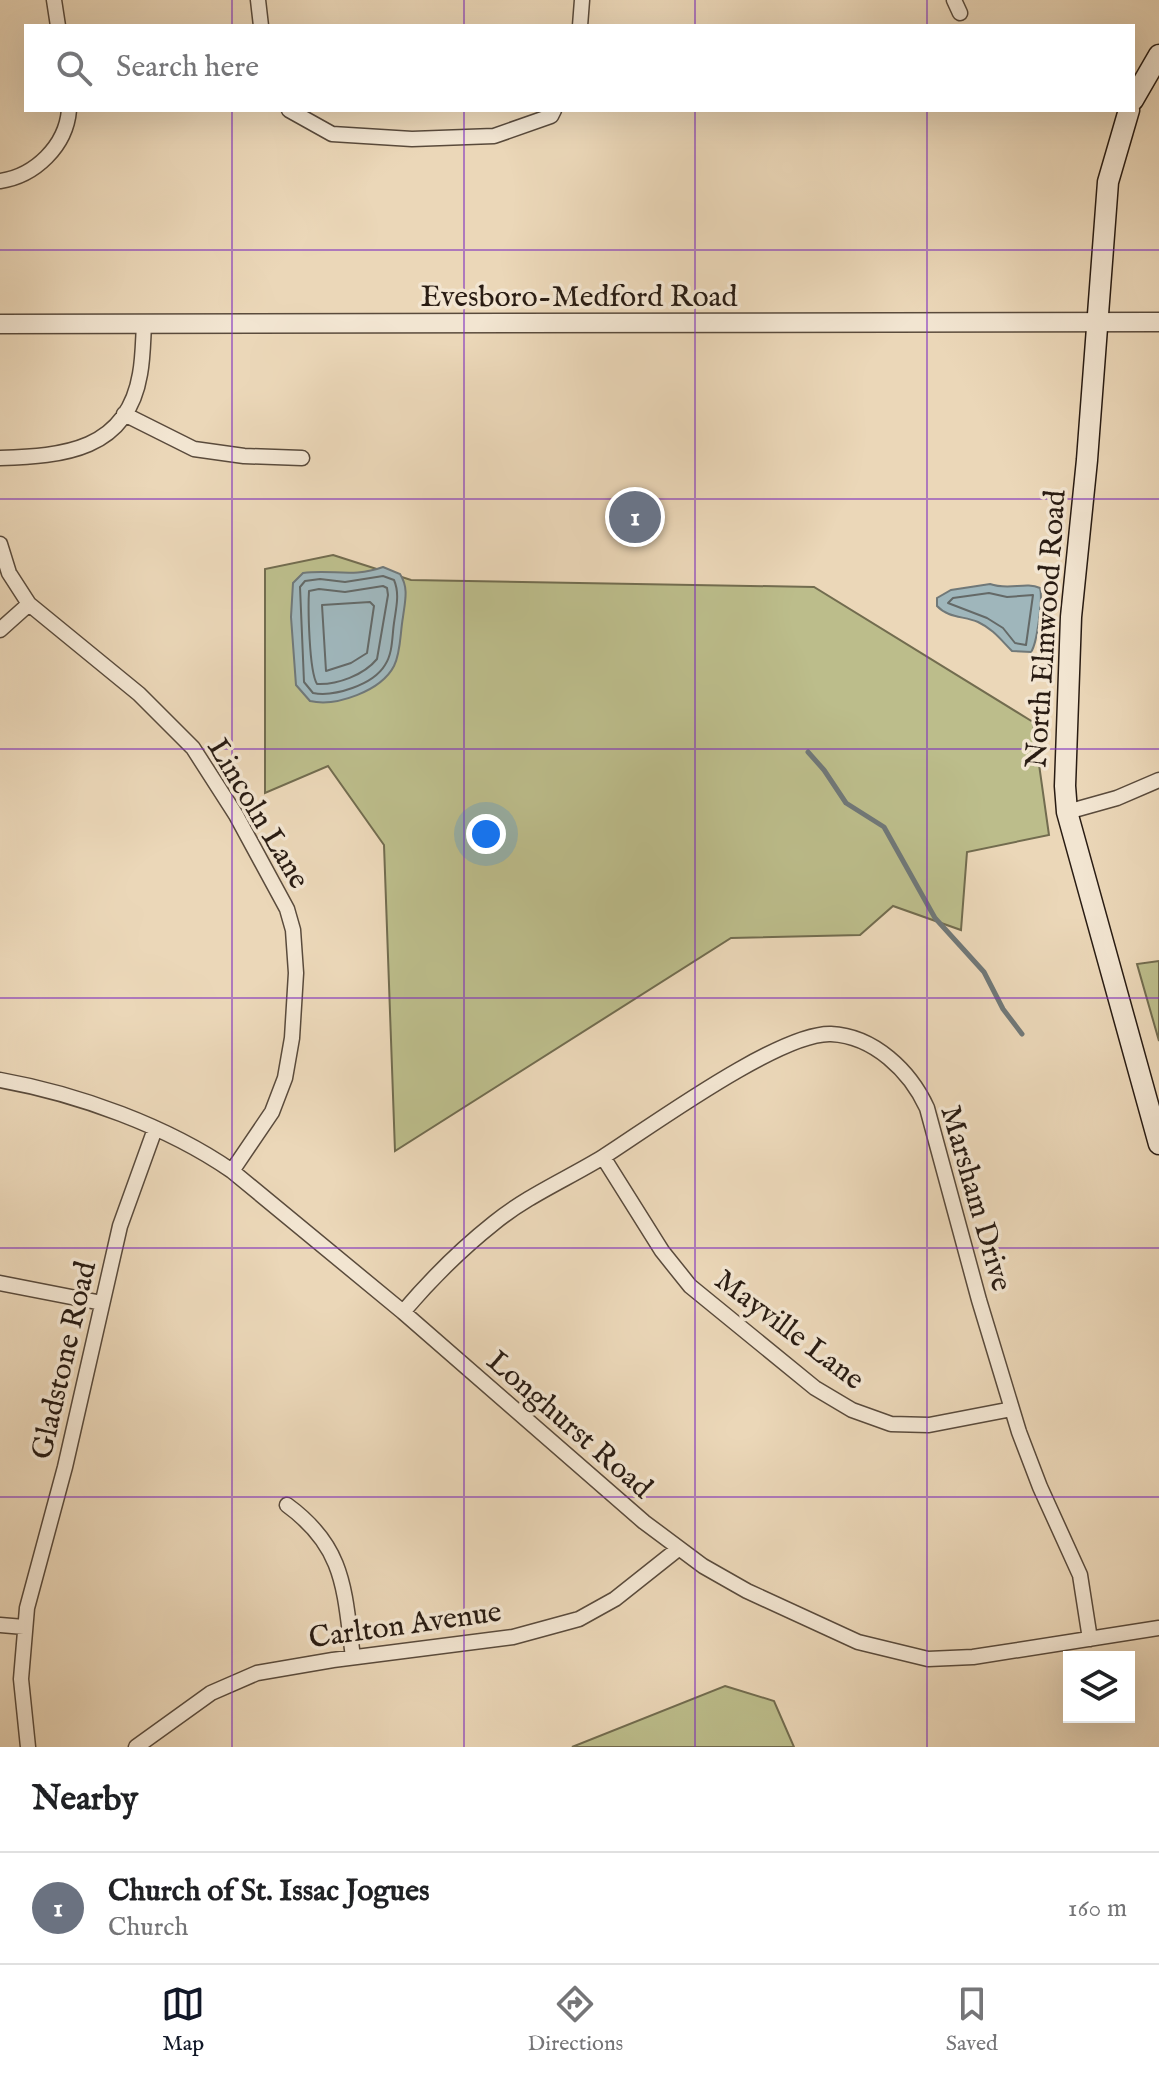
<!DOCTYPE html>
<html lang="en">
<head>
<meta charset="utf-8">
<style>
  :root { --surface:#fff; --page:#f6f6f6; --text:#202124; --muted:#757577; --line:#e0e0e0; --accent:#111827 }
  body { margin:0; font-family:"IM FELL English",serif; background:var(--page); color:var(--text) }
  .controls { position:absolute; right:24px; bottom:24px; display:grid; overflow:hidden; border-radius:0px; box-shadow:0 8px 32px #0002 }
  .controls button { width:72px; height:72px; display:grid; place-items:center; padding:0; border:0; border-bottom:2px solid var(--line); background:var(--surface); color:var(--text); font:40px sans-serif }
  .you { position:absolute; left:486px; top:834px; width:28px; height:28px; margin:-20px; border:6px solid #fff; border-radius:50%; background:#1a73e8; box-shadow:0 0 0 12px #1a73e833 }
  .badge { display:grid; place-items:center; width:52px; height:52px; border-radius:50%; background:var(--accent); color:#fff; font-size:26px; font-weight:700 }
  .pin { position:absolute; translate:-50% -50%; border:4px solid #fff; box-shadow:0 2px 8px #0006 }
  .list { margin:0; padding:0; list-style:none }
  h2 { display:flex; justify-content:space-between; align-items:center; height:104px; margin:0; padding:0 32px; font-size:34px }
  h2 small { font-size:26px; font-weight:400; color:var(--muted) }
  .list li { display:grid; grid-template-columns:52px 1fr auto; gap:24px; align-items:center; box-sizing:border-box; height:112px; padding:0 32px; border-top:2px solid var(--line) }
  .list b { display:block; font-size:30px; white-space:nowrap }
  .list p { margin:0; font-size:26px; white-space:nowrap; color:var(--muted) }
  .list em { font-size:26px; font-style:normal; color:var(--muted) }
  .icon { flex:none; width:44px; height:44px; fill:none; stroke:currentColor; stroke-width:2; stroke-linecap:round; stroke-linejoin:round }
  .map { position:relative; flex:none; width:1159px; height:1747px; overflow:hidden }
  .search { position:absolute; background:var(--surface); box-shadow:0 8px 32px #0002; left:24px; right:24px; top:24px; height:88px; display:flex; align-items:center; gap:20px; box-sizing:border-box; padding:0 28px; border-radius:0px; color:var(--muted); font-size:30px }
  .sheet { height:216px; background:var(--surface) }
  nav { display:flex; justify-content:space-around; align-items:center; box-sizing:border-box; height:112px; border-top:2px solid var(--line); background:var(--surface); font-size:22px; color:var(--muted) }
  nav a { display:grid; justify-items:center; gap:4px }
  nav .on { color:var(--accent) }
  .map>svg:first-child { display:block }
  .green { fill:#bcbd8b; stroke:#726c4f; stroke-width:2 }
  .water { fill:#9fb6bb; stroke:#707878; stroke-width:2 }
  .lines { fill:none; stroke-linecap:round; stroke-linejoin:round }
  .shore { stroke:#646967; stroke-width:2 }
  .stream { stroke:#707878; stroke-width:5 }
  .minor-casing { stroke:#5a4b3c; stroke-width:17 }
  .tertiary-casing { stroke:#5a4b3c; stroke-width:21 }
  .secondary-casing { stroke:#291c13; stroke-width:23 }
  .minor { stroke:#f2e5d1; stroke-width:14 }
  .tertiary { stroke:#f2e5d1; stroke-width:18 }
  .secondary { stroke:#f2e5d1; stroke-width:20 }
  .grid { fill:none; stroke:#7b2cbf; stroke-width:2; stroke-opacity:0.55 }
  .labels { text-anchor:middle; stroke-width:7; stroke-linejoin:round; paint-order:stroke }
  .street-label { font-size:30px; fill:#291c13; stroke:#f2e5d1 }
</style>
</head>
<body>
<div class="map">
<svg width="1159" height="1747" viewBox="0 0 1159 1747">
  <rect width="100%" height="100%" fill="#ebd7b8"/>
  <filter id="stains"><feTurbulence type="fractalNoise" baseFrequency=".0025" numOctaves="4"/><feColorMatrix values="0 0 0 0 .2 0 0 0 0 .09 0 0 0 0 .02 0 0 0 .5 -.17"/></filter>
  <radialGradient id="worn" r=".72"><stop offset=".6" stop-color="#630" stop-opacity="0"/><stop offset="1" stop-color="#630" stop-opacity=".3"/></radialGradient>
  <path class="green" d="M333 555 411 580 814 587 1033 722 1049 835 967 852 961 930 893 906 860 935 731 938 395 1151 384 845 328 766 265 793V569Z
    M1159 961V1041L1137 964Z
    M725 1686 774 1701 794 1747H572Z"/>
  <path class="water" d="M383 567 400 574C409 588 405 601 403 617 400 633 401 652 394 666 381 691 336 707 310 701L296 685 291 617 293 583 303 573C332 569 353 578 383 567Z
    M990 584C1010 591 1025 581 1040 588 1043 598 1037 644 1031 652L1012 651C1001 640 993 629 978 622 964 616 948 618 937 606V598L951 590Z"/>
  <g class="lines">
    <path class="shore" d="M383 576 394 580C400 594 396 608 394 623 392 636 393 653 385 665 373 685 334 697 313 693L304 682 300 587 305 581 320 579 345 582Z
      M383 586 387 588 388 595 377 659C364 675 337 685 317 684 309 671 308 608 309 591L319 589 345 592Z
      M989 593 1007 597 1033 595 1026 645 1015 643 1003 628 987 618 948 603 953 598Z
      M370 602 374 606 367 653 351 663 326 671 322 605Z"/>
    <path class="stream" d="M808 752 824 770 846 803 884 827 935 918 984 972 1003 1009 1022 1034"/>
    <defs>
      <path id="minor" d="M54 0 58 26
        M258 0 261 26
        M954 0 960 13
        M580 26 582 0
        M289 110 332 134 412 139 494 136 551 116 554 110
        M0 181C35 176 66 146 69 110
        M124 414 194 449 244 456 302 458
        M0 458C63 456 127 451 140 374 143 358 143 341 144 324
        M0 544 9 573 29 604 139 694 193 748 236 815 287 909 293 930 296 973 292 1038 285 1078 272 1112 232 1171
        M0 630 29 604
        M1067 812 1117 798 1159 780
        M0 1080C78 1094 167 1126 232 1171L403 1312 644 1522 703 1566 747 1591 858 1642 928 1659 973 1657 1159 1628
        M603 1157 662 1251 690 1286 815 1388 852 1410 891 1424 929 1425 1012 1409
        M0 1283 102 1303
        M403 1312C431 1279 460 1250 494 1223 527 1196 567 1179 603 1157 650 1127 780 1032 831 1034 874 1036 910 1071 927 1108L979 1300 1019 1432 1040 1487 1080 1575 1090 1639
        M287 1505C346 1548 344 1591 353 1657
        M0 1625 24 1627
        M28 1747 21 1679 27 1608 65 1467 120 1226 155 1129
        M136 1747 211 1693 257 1673 333 1660 513 1637 579 1619 615 1599 678 1549"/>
      <path id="tertiary" d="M0 324 1159 322"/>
      <path id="secondary" d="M1133 100 1159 55
        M1129 110 1108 182 1087 460 1071 617 1065 786 1067 812 1159 1144"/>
    </defs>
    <use href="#minor" class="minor-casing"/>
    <use href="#tertiary" class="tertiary-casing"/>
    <use href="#secondary" class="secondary-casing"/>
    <use href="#minor" class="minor"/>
    <use href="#tertiary" class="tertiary"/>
    <use href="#secondary" class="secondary"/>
  </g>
  <path class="grid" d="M232 0V26M464 0V26M695 0V26M927 0V26M232 110V1747M464 110V1747M695 110V1747M927 110V1747M0 250H1159M0 499H1159M0 749H1159M0 998H1159M0 1248H1159M0 1497H1159"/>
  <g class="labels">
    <g class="street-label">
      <text x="579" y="306">Evesboro-Medford Road</text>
      <text transform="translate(1045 629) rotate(-86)" y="10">North Elmwood Road</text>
      <text transform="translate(259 813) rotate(59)" y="10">Lincoln Lane</text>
      <text transform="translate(977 1198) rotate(74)" y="10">Marsham Drive</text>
      <text transform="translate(790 1329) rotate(37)" y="10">Mayville Lane</text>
      <text transform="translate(63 1360) rotate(-77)" y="10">Gladstone Road</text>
      <text transform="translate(570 1424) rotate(41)" y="10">Longhurst Road</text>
      <text transform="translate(405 1624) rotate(-8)" y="10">Carlton Avenue</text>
    </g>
  </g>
  <rect width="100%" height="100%" filter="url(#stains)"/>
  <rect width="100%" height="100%" fill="url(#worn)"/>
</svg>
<div class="controls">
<button><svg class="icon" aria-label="layers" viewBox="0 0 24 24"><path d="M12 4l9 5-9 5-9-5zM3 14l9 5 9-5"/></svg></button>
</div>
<div class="you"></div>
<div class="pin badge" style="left:635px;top:517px;background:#6b7280">1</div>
<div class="search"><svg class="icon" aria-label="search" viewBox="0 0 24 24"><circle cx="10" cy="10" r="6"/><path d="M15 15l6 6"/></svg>Search here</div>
</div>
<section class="sheet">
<h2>Nearby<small></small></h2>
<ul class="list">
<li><span class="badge" style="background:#6b7280">1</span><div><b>Church of St. Issac Jogues</b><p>Church</p></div><em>160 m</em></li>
</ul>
</section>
<nav>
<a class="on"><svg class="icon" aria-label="map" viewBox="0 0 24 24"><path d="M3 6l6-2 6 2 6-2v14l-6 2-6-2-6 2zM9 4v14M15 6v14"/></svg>Map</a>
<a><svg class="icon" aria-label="directions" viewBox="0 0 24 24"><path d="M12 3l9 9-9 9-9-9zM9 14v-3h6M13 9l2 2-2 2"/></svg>Directions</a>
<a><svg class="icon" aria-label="saved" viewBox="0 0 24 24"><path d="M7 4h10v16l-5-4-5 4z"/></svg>Saved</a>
</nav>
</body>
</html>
